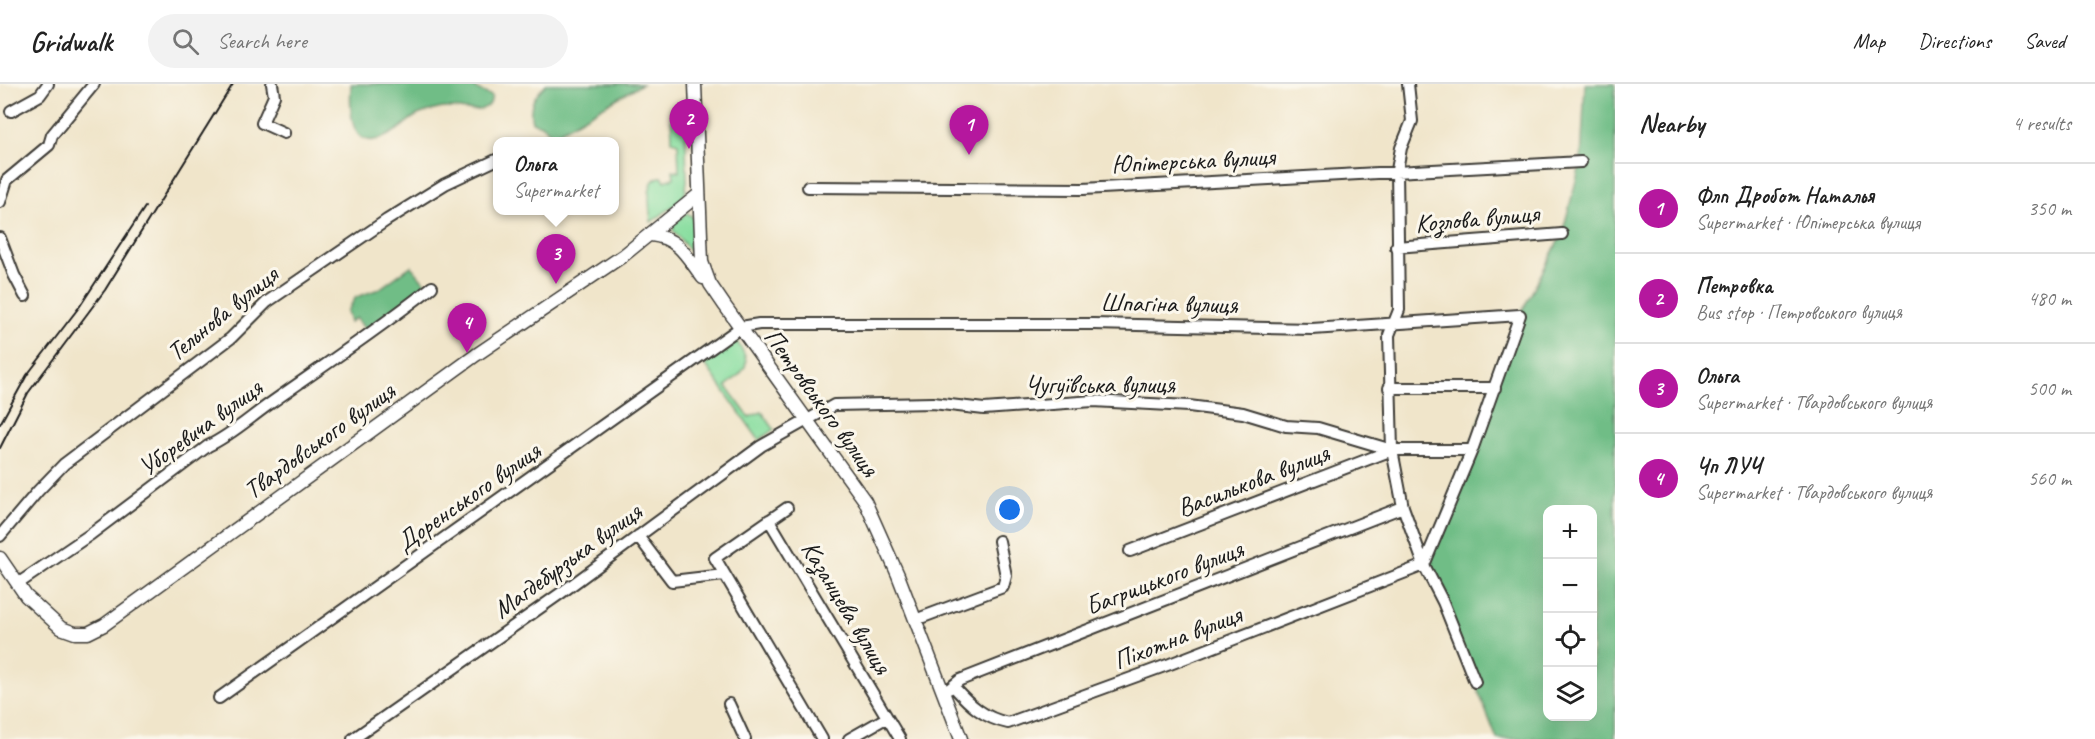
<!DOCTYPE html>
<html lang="en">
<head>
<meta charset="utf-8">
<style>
  :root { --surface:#fff; --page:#f2f2f2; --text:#222; --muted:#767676; --line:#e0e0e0; --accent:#b5179e }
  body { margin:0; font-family:Caveat,sans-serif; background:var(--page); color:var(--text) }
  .controls { position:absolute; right:18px; bottom:18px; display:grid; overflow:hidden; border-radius:12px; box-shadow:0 6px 24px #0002 }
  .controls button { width:54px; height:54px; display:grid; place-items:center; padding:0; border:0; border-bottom:2px solid var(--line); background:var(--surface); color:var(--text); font:30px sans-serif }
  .you { position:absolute; left:1010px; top:426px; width:21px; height:21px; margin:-15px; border:4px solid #fff; border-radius:50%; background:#1a73e8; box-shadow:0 0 0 9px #1a73e833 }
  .badge { display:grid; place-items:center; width:39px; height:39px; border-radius:50%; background:var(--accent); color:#fff; font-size:20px; font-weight:700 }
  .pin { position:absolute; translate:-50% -50px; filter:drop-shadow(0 2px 3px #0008) }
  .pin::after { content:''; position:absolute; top:32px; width:21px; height:18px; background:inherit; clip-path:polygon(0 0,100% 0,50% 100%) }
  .popup { position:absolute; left:493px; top:53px; width:126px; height:78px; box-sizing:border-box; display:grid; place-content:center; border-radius:12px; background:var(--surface); filter:drop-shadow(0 2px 4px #0005); font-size:20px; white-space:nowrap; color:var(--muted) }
  .popup b { font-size:22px; color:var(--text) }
  .popup::after { content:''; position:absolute; left:50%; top:100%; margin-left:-12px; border:12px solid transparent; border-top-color:var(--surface) }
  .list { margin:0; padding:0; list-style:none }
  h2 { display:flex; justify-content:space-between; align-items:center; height:78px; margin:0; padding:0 24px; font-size:26px }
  h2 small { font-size:20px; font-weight:400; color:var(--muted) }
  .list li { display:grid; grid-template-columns:39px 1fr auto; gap:18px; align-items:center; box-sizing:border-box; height:90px; padding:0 24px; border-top:2px solid var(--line) }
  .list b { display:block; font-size:22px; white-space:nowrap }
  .list p { margin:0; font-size:20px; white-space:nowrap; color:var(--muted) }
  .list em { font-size:20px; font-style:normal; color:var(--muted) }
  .icon { flex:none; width:33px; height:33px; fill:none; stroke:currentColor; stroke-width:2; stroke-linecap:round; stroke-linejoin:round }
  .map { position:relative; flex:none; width:1615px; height:655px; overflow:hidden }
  header { display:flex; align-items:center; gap:36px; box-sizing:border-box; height:84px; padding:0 30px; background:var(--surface); border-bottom:2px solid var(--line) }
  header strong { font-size:28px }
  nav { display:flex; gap:33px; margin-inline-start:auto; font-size:21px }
  .search { width:420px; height:54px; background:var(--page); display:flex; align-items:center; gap:15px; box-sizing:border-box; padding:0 21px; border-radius:33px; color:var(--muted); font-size:22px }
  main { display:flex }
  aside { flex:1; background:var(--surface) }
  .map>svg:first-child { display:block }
  .green { fill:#8adea0; stroke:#537d5e; stroke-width:1.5 }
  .forest { fill:#6fbd86; stroke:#466c51; stroke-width:1.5; fill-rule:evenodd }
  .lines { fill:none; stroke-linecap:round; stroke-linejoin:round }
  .minor-casing { stroke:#3c3a36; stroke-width:14 }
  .major-casing { stroke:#3c3a36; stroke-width:15 }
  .minor { stroke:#fff; stroke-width:10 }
  .major { stroke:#fff; stroke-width:12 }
  .rail { stroke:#1c1c1c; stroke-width:2 }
  .labels { text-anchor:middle; stroke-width:6; stroke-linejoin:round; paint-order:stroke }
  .street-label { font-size:26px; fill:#1c1c1c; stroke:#fbf7ec }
</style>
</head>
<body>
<header>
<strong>Gridwalk</strong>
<div class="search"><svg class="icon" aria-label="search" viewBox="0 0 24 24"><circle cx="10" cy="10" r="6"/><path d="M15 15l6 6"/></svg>Search here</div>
<nav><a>Map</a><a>Directions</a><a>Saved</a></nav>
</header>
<main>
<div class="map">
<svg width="1615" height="655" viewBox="0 0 1615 655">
  <rect width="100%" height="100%" fill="#fbf7ec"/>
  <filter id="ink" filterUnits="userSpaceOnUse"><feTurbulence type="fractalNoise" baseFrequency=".0167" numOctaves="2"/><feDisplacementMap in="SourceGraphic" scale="12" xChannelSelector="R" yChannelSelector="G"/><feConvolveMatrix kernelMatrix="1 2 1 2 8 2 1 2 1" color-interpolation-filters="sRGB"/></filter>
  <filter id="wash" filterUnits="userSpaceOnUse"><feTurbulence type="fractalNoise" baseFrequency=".008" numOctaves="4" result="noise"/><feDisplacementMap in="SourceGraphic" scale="24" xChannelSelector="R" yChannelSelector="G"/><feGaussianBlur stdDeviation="1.35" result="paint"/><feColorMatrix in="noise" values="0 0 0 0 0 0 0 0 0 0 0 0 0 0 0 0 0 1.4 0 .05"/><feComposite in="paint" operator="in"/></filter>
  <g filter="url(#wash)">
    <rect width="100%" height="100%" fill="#f0e5ca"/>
    <path class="green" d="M679 19 685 22 687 97 685 110 679 118 651 138C650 125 643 92 663 93L665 97 674 94 673 86 679 88 678 59 672 57 671 24Z
      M687 129 693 133 694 162 689 166 673 146 674 139Z
      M732 251C752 278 751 282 726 302L749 333 762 328 774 345 759 356 700 273Z"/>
    <path class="forest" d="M351 0H473L477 6 492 12 490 20C474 34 458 20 438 25 431 27 423 28 416 32 408 36 402 44 394 48 350 75 349 31 351 0Z
      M546 0H642L552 52 544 42 532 38C528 21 534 12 546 0Z
      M1585 0H1615V655H1497L1443 518 1424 481 1520 231 1562 150 1581 78ZM1548 426H1592V632H1548Z
      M411 182 430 205 367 248 356 234 350 238 347 227 356 213 379 205Z"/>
  </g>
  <g filter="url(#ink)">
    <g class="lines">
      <defs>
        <path id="minor" d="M272 0 274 12 262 39 284 49
          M1408 0 1412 37 1401 64 1397 86 1399 226 1389 251 1392 366 1403 423 1424 481 1443 518 1475 598
          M11 27 40 11 48 0
          M808 103 1083 105 1581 78
          M0 118 7 96 49 61 52 51 94 0
          M0 154 14 191 25 212
          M1396 163 1562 150
          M1389 304H1495
          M787 424 715 474 822 655
          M769 436 900 655
          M0 452 38 407 64 380 231 254 267 218 387 136 445 100 498 75
          M638 452 672 497 724 491
          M1130 467 1392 366
          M19 499 91 450 208 362C231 351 247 336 268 321 323 282 379 245 432 203
          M915 536 1003 503 1006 492 999 457
          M949 605 960 596 1403 423
          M219 614 741 243 759 240H1093L1312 245 1520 231 1472 366 1424 481 1170 580 1008 639C984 634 970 621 954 603
          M729 620 745 655
          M353 655 561 509 761 362 834 321 933 319 984 325 1093 317 1189 322 1243 329 1286 342 1318 344 1392 366H1472
          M849 655 886 634"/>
        <path id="major" d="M695 0 702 178 710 200 725 222 865 417 898 491 961 655
          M651 151C679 154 687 173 703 194
          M0 474 26 512 61 544 75 549H88L104 541 476 271 624 171 698 111"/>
      </defs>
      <use href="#minor" class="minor-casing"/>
      <use href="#major" class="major-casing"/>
      <use href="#minor" class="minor"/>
      <use href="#major" class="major"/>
      <path class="rail" d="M0 340 27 291 80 222 145 123
        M0 364 28 309 105 206 233 0"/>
    </g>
  </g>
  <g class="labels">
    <g class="street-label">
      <text transform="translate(1193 76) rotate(-3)" y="9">Юпітерська вулиця</text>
      <text transform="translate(1477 134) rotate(-5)" y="9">Козлова вулиця</text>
      <text transform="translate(1169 219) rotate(1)" y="9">Шпагіна вулиця</text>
      <text transform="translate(222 229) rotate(-39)" y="9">Тельнова вулиця</text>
      <text x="1100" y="309">Чугуївська вулиця</text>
      <text transform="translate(822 318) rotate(54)" y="9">Петровського вулиця</text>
      <text transform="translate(200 343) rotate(-36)" y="9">Уборевича вулиця</text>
      <text transform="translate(319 356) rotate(-36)" y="9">Твардовського вулиця</text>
      <text transform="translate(1253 396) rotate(-21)" y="9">Василькова вулиця</text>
      <text transform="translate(468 412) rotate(-35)" y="9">Доренського вулиця</text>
      <text transform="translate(567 476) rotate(-36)" y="9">Магдебурзька вулиця</text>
      <text transform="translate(1164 493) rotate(-21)" y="9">Багрицького вулиця</text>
      <text transform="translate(847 523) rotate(59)" y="9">Казанцева вулиця</text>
      <text transform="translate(1177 553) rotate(-21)" y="9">Піхотна вулиця</text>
    </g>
  </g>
</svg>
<div class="controls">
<button>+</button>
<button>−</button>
<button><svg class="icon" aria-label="locate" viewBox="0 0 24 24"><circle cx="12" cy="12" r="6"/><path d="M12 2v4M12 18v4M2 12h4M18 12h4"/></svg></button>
<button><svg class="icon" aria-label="layers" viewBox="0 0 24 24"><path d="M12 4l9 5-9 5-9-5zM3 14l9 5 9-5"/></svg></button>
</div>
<div class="you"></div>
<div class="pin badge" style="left:969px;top:71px">1</div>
<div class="pin badge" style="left:689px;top:65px">2</div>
<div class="pin badge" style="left:556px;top:200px">3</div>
<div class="popup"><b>Ольга</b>Supermarket</div>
<div class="pin badge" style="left:467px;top:269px">4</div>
</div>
<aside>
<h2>Nearby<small>4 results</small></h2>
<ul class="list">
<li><span class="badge">1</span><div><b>Флп Дробот Наталья</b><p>Supermarket · Юпітерська вулиця</p></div><em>350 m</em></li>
<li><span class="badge">2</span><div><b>Петровка</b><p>Bus stop · Петровського вулиця</p></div><em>480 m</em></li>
<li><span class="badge">3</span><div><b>Ольга</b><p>Supermarket · Твардовського вулиця</p></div><em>500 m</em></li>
<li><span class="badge">4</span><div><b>Чп ЛУЧ</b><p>Supermarket · Твардовського вулиця</p></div><em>560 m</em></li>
</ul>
</aside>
</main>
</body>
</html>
